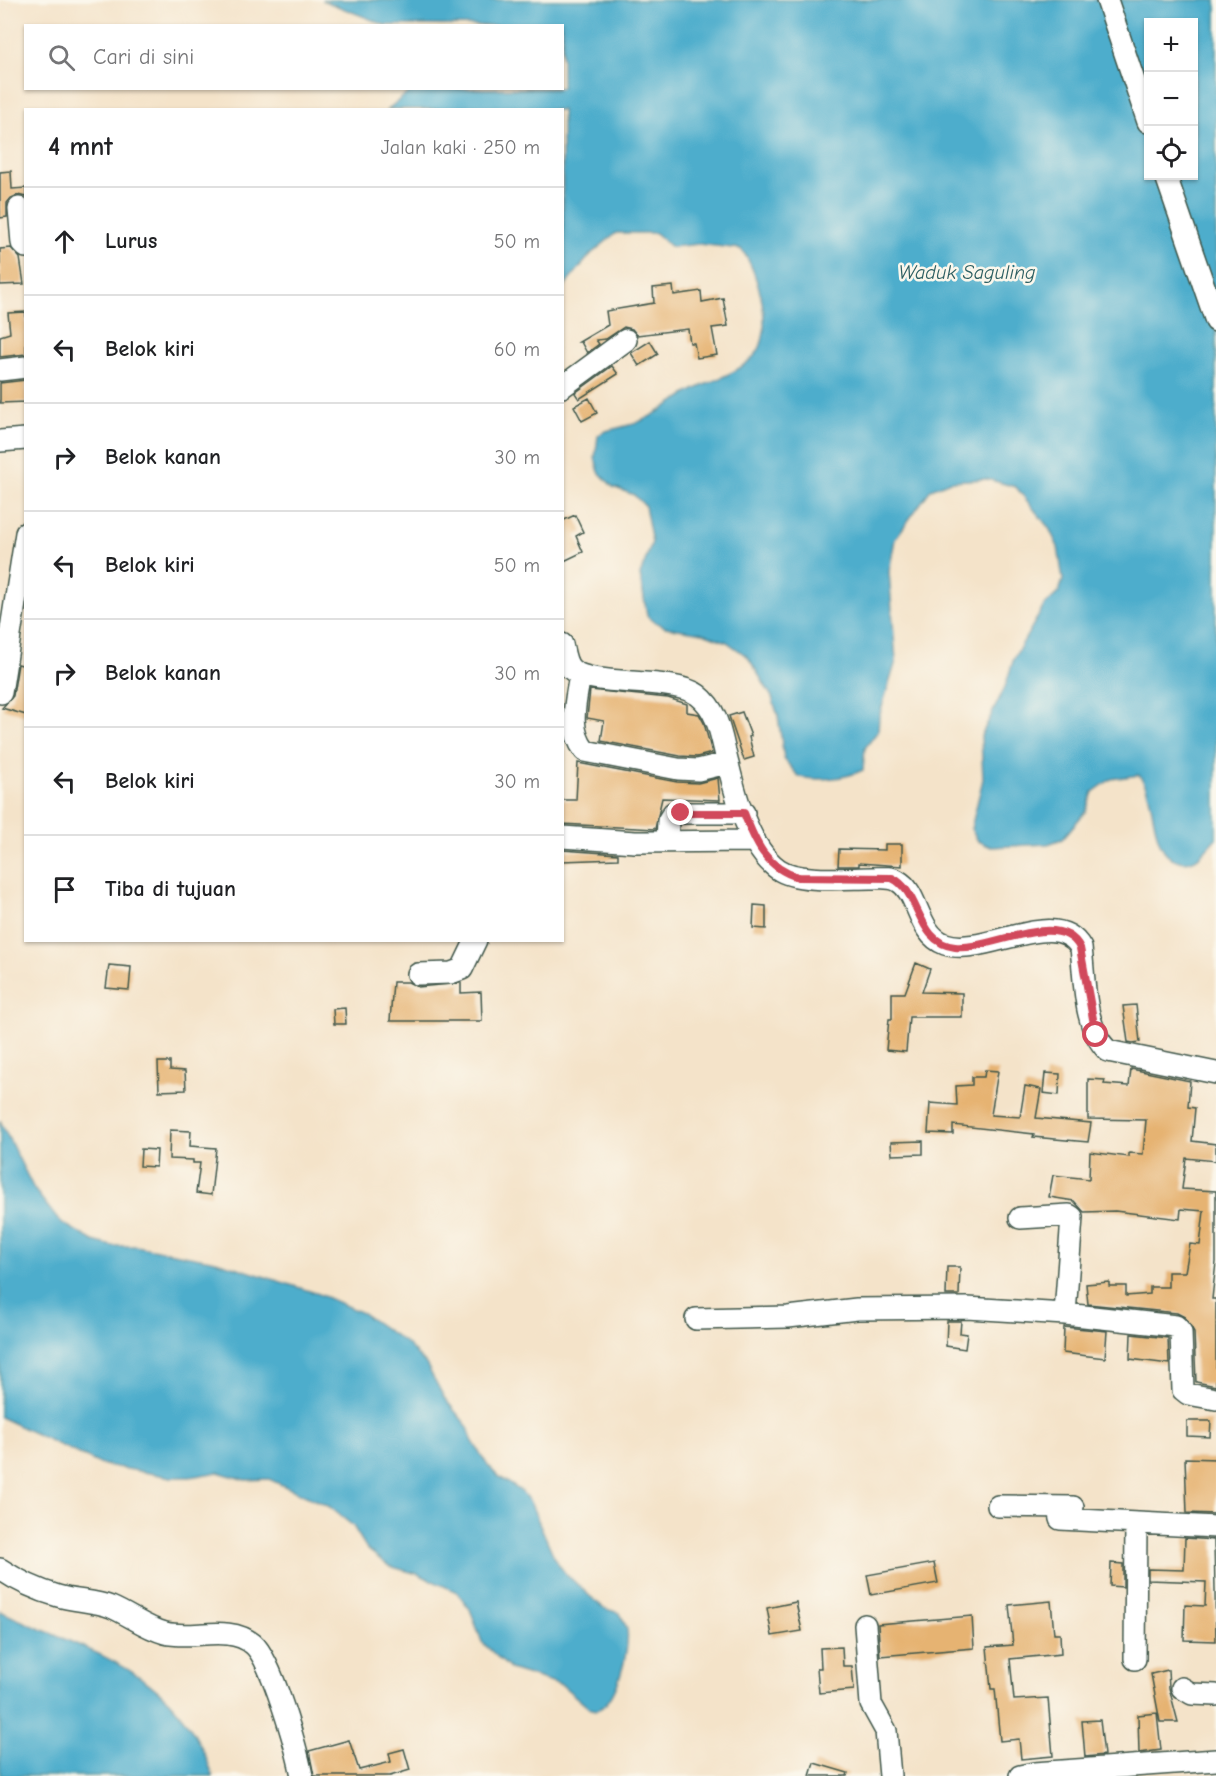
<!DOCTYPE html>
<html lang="id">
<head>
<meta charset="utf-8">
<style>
  :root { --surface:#fff; --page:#f6f6f6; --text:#202124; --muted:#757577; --line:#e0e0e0 }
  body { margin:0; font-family:"Comic Neue",sans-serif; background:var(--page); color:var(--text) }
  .controls { position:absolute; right:18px; top:18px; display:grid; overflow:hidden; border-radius:0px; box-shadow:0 2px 4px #0004 }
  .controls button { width:54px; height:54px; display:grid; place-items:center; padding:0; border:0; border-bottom:2px solid var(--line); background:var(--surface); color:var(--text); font:30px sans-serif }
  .stop { position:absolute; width:18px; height:18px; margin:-14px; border:4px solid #d1495b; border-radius:50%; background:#fff }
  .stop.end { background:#d1495b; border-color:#fff; box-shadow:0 2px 6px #0008 }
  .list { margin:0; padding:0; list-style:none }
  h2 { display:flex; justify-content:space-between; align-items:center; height:78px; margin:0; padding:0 24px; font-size:26px }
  h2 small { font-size:20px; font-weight:400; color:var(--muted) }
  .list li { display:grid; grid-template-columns:39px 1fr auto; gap:18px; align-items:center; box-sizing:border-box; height:108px; padding:0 24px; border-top:2px solid var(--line) }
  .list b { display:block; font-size:22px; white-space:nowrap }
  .list em { font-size:20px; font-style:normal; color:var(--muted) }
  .icon { flex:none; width:33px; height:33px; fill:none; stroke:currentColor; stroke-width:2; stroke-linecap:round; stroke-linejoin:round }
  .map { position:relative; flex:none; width:1216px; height:1776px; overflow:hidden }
  .search { position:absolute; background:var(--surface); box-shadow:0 2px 4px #0004; left:24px; top:24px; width:540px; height:66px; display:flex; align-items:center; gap:15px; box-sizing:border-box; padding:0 21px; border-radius:0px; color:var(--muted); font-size:22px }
  .panel { position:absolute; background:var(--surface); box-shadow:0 2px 4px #0004; left:24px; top:108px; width:540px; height:834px; border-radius:0px }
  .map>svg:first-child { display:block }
  .water { fill:#4eadcc; stroke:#367580; stroke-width:1.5; fill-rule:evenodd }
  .building { fill:#e6b372 }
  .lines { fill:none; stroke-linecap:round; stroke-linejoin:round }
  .minor-casing { stroke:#3f564a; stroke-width:24 }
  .minor { stroke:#fff; stroke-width:21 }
  .route { stroke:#d1495b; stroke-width:8 }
  .labels { text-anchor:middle; stroke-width:5; stroke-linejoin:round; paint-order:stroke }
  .water-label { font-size:20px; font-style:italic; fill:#2d5f62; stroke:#fbf7ec }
</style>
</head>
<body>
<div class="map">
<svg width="1216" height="1776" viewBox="0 0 1216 1776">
  <rect width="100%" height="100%" fill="#fbf7ec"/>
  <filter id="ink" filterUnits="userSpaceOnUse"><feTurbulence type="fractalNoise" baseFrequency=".0167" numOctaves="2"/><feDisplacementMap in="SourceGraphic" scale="12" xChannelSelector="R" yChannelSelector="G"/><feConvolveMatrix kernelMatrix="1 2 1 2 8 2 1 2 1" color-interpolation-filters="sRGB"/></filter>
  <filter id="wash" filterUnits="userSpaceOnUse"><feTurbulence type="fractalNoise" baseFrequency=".008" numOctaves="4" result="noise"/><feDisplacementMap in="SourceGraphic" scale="24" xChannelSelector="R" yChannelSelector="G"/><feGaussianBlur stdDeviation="1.35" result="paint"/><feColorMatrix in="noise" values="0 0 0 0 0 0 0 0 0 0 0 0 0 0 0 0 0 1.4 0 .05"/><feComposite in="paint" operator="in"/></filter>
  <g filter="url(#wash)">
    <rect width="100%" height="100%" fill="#f4e3c9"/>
    <path class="water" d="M322 0H1216V838C1204 851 1197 865 1179 861 1147 853 1159 798 1139 775L1111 779 1093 792 1086 811 1062 839 1048 844 991 847 978 841 971 829 983 779 981 736 1005 687 1014 658 1044 606 1059 592 1063 580 1058 547 1049 528 1016 487 987 479 950 481 931 489 895 539 889 572 896 661 879 717 878 731 865 748 863 770C844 779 820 781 799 777L784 759 778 716 772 697 748 657 727 642 703 633 665 627 651 620 647 615 640 575 652 542 645 506 634 495 613 487 599 472 595 458 598 436 603 432C616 428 631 426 643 420 661 412 676 399 694 390 715 379 737 374 754 356 776 335 758 269 741 249L699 244 671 247 655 233H616L591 254 563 288 562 110 388 109 413 89 562 88V26L385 25ZM1148 22H1194V176H1148Z
      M0 1121 34 1189 59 1221 93 1241 112 1246H136L216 1261 319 1294 362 1313 407 1344 426 1364 445 1399 468 1427 472 1440 488 1466 498 1476 521 1491 530 1502 556 1561 565 1573 594 1600 606 1609 620 1613C622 1618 626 1625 627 1630 630 1649 617 1705 596 1710L589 1708 562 1685 510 1669 482 1642 470 1609 457 1592 418 1574 389 1566 367 1549 353 1526 330 1507 269 1479 245 1480 218 1472 190 1477H171L100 1464 0 1417Z
      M0 1611C92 1655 177 1667 213 1776H0Z"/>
    <g id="blocks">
      <path class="building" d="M11 171 12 189 26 188V197L18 195 11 198 7 203V217L0 218V172Z
        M11 248 20 258 24 284 0 285V249Z
        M673 286 674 295 701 291 702 302 723 298 728 326 712 328 717 355 697 358 694 343H690L688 329 637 335 632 329 624 327 606 339 596 340 599 344 587 353 581 342H579L608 325 606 311 654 303 653 288Z
        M26 312V354L0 357V336L10 333 8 313Z
        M650 341 658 354 639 366 631 353Z
        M612 366 618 374 579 399 575 393Z
        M26 380V402L0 403V383Z
        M589 398 597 413 582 421 574 406Z
        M575 515 583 532 576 536 583 552 562 562V521Z
        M18 664 26 666V715L2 708 13 696Z
        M590 690 668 698 687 704V712L699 714 704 723 712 753 697 757 680 756 601 741 604 721 587 718Z
        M742 712 751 736 749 737 754 757 744 760 729 716Z
        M578 763 677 782 698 783 718 778 720 800 662 798 655 829 562 824V800H576Z
        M885 844H902V866L859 863V866H838L839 849 885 850Z
        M562 850 618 854V859L562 861Z
        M754 905 766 906V929L753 928Z
        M916 963 930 969 922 992 962 993V1017H909L906 1052 886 1050 889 1019H892V993H905Z
        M109 965 131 967 129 990 106 988Z
        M393 982H408L418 987 461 983V993L481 992 482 1021H390Z
        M1136 1005 1140 1042 1133 1043 1128 1042 1123 1006Z
        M345 1008 346 1024H334L333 1009Z
        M158 1062H170V1070L185 1071 186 1090 159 1091Z
        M1131 1069 1190 1081 1188 1107 1195 1108 1192 1141 1216 1144V1161L1186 1158 1182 1189 1216 1191V1262L1212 1299H1216V1386L1196 1382 1194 1332 1185 1317 1177 1313 1088 1304 1086 1284 1109 1282V1286H1126V1296L1150 1294V1287H1168V1272H1185L1190 1244 1200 1245 1204 1211 1181 1209 1180 1219 1115 1211 1084 1212 1074 1201 1049 1197 1053 1175 1089 1179 1090 1152 1129 1157V1153L1143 1154 1146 1120 1088 1119V1079L1105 1080 1104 1084 1129 1086Z
        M985 1070 998 1071 991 1115 1020 1117 1025 1086 1041 1089 1036 1118 1091 1123 1088 1142 1033 1137 1034 1134 953 1125V1134L928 1133 930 1103 957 1105 956 1086 972 1085V1077H984Z
        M1045 1073 1060 1074 1059 1095 1043 1093Z
        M170 1130 191 1131 190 1146 216 1148 211 1195 196 1193 200 1163H193V1160L169 1159Z
        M923 1141V1154L892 1155 891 1142Z
        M141 1149 157 1150 156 1167 140 1166Z
        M947 1267H960L959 1295H946Z
        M947 1321H961L960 1333 967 1334 965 1349 946 1346Z
        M1064 1327 1107 1331 1105 1358 1063 1353Z
        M1131 1334 1168 1338 1169 1364 1130 1359Z
        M1187 1421H1211L1210 1437 1187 1436Z
        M1185 1458 1216 1459V1514L1187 1513Z
        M1185 1538 1214 1540 1216 1641 1184 1640 1185 1605 1205 1606 1206 1582 1148 1580V1569L1184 1570Z
        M934 1563 938 1583 871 1595 867 1575Z
        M1111 1563 1123 1564V1587L1110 1586Z
        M1051 1601 1054 1634H1060L1061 1654 1010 1659 1014 1700 1048 1698 1053 1756 1021 1759 1019 1739 1000 1741 995 1689H991L987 1647 1013 1645 1009 1605Z
        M796 1602 802 1631 772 1636 767 1608Z
        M972 1616 974 1648 880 1656 878 1624Z
        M842 1647 843 1666H852L854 1690 819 1693 817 1668H821L820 1648Z
        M1168 1670 1169 1688 1178 1722H1160L1151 1674Z
        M1157 1713 1161 1750 1139 1753 1138 1715Z
        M1100 1720 1104 1755 1085 1757 1082 1721Z
        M349 1740 359 1770 391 1762 389 1753 404 1749 410 1770 390 1776H314L309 1751Z
        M814 1763 848 1773 847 1776H810Z"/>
    </g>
  </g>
  <g filter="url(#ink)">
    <use href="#blocks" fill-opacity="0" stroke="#3f564a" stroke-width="1.5"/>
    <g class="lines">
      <defs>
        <path id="minor" d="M1107 0 1148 122
          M1166 176 1216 321
          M19 208 22 243 26 247
          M0 370 26 367
          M562 387 626 340
          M0 441 26 439
          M562 644C564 653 565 663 571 669 590 688 672 676 698 695 720 712 721 739 728 764 736 797 749 848 778 869 798 883 847 878 871 878 880 878 890 876 898 881 919 892 917 934 945 944 984 958 1057 904 1081 948 1085 980 1083 1027 1108 1051L1216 1073
          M580 675C576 701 567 728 585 751L678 769 698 770 727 763
          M1 693 26 533
          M562 837 635 842 755 841
          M667 842 668 821 673 813H744
          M418 974 451 973 462 969 476 940
          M1020 1218 1069 1215 1072 1217 1065 1314 1176 1326 1181 1332 1183 1390 1188 1394 1216 1399
          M696 1319 788 1317 857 1309 967 1308 1065 1314
          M998 1506 1073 1507
          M1058 1507 1060 1519 1216 1527
          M0 1569C18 1581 37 1590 58 1596 75 1601 95 1601 111 1607 130 1615 145 1628 165 1633 193 1640 229 1624 253 1644 272 1660 297 1750 302 1776
          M865 1625 871 1704 886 1731 890 1776
          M1135 1659 1136 1523
          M1182 1688 1192 1694 1216 1695
          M1020 1776 1034 1773 1216 1760"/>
      </defs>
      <use href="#minor" class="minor-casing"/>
      <use href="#minor" class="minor"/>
    </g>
  </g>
  <g class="lines" filter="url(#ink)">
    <path class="route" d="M681 813H744C755 842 766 868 798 877L892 878C921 891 916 943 955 947 990 951 1060 908 1080 948L1096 1035"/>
  </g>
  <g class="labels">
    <g class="water-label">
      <text x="967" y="279">Waduk Saguling</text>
    </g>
  </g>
</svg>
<div class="controls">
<button>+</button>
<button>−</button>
<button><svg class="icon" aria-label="locate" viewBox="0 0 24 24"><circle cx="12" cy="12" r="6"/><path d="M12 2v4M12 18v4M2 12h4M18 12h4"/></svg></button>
</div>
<div class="stop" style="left:1096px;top:1035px"></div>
<div class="stop end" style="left:681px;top:813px"></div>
<div class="search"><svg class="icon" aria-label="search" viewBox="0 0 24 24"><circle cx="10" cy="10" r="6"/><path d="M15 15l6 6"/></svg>Cari di sini</div>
<section class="panel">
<h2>4 mnt<small>Jalan kaki · 250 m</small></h2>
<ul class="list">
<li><svg class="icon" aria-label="ahead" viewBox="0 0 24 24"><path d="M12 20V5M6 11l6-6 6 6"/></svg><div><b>Lurus</b></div><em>50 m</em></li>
<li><svg class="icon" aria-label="left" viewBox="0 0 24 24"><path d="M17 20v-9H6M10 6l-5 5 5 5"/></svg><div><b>Belok kiri</b></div><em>60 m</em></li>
<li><svg class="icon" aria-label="right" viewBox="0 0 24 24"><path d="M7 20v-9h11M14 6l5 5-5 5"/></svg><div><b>Belok kanan</b></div><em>30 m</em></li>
<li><svg class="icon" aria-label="left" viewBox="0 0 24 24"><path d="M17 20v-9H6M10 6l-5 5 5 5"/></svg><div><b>Belok kiri</b></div><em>50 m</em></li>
<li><svg class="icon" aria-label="right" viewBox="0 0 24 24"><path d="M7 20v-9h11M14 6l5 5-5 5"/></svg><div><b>Belok kanan</b></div><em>30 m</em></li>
<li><svg class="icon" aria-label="left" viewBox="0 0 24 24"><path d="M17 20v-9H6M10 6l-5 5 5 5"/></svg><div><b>Belok kiri</b></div><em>30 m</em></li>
<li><svg class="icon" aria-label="arrive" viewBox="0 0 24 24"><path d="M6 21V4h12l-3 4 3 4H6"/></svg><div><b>Tiba di tujuan</b></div></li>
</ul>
</section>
</div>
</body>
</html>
